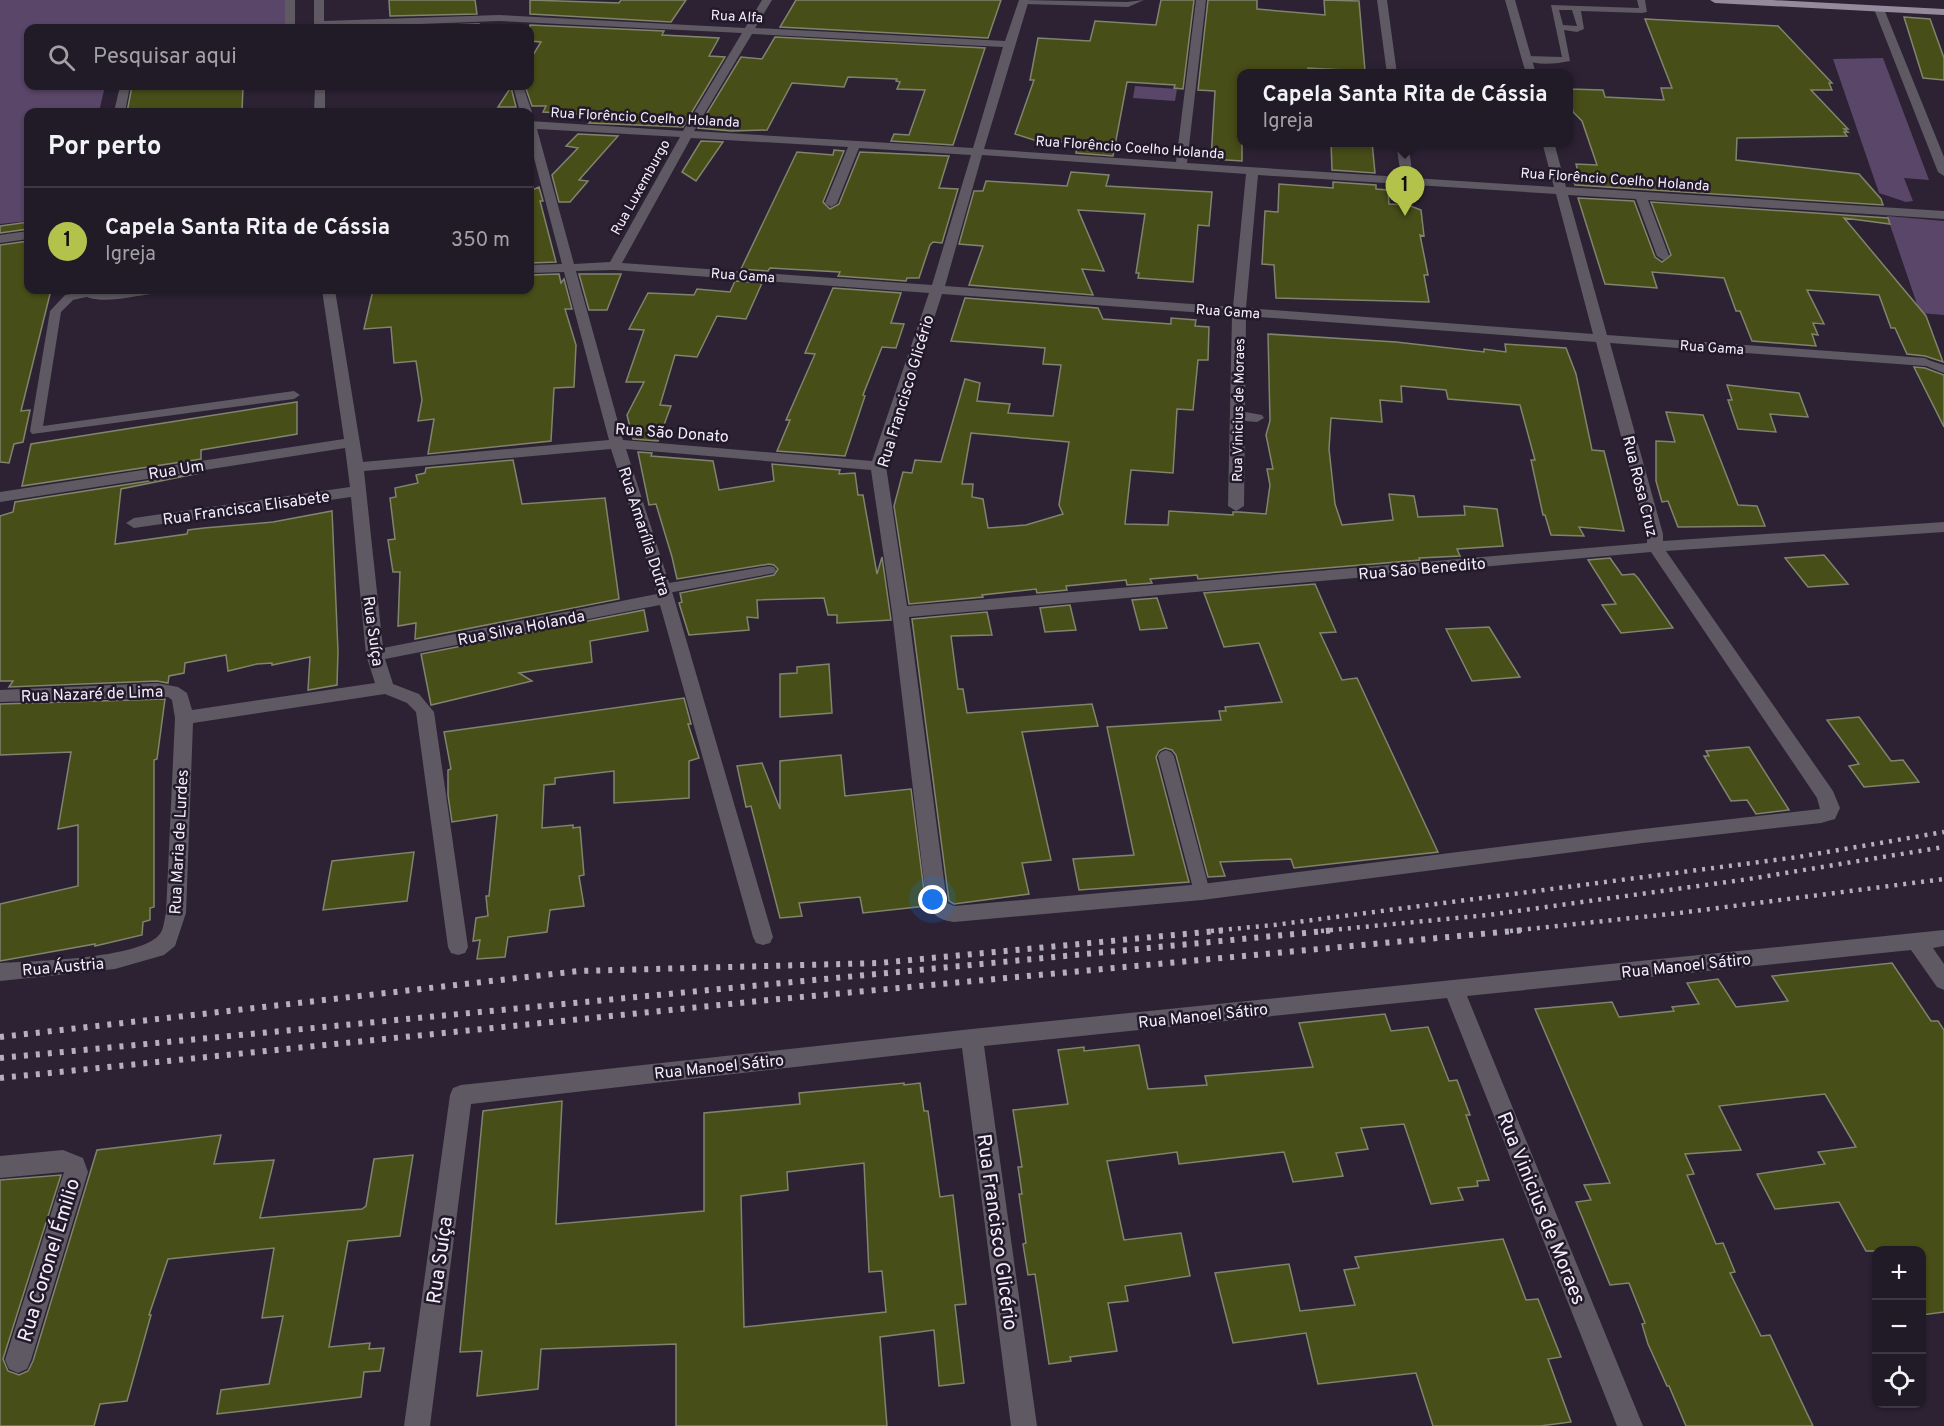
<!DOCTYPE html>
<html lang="pt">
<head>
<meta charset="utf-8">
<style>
  :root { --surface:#211a27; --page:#2d2733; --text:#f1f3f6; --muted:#a2a1a7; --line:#3e3844; --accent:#b3c24b }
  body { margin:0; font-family:Overpass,sans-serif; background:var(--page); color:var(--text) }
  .controls { position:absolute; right:18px; bottom:18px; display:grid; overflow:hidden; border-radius:12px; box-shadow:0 2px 4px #0004 }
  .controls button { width:54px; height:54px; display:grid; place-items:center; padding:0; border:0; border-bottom:2px solid var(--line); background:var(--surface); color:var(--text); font:30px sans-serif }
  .you { position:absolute; left:933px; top:900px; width:21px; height:21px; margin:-15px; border:4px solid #fff; border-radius:50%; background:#1a73e8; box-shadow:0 0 0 9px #1a73e833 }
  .badge { display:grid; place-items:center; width:39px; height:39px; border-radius:50%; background:var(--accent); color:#111; font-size:20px; font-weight:700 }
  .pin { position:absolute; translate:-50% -50px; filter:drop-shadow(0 2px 3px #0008) }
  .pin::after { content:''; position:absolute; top:32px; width:21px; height:18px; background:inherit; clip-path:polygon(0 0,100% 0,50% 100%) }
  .popup { position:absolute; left:1237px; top:69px; width:336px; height:78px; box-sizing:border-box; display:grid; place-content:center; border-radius:12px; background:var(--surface); filter:drop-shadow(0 2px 4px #0005); font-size:20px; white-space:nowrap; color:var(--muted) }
  .popup b { font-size:22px; color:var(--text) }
  .popup::after { content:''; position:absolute; left:50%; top:100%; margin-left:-12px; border:12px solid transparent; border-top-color:var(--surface) }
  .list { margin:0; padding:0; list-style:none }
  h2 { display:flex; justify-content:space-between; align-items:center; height:78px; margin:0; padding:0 24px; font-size:26px }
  h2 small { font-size:20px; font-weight:400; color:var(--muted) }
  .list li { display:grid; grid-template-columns:39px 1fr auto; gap:18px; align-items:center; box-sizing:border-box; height:108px; padding:0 24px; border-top:2px solid var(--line) }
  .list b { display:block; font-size:22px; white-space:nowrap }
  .list p { margin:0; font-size:20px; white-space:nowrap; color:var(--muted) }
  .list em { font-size:20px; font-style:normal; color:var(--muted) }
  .icon { flex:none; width:33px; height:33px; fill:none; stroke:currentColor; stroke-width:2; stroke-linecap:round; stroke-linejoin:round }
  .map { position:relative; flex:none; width:1944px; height:1426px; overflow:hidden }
  .search { position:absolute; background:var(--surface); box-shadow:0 2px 4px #0004; left:24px; top:24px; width:510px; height:66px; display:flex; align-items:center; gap:15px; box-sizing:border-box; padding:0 21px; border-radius:12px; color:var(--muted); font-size:22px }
  .panel { position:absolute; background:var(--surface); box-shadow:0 2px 4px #0004; left:24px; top:108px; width:510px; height:186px; border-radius:12px }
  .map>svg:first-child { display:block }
  .green { fill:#594668 }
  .building { fill:#474e18; stroke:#80846d; stroke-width:1.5; fill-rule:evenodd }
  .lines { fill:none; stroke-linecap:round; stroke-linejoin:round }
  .service { fill:#5e5962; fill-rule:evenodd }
  .pedestrian { fill:#5e5962; fill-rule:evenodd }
  .minor { fill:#5e5962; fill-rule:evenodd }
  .primary { fill:#948a9d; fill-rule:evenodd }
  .rail-far1 { stroke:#b6afbd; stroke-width:4.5; stroke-dasharray:3 6; stroke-linecap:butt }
  .rail { stroke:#b6afbd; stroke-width:6; stroke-dasharray:4 8; stroke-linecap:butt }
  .labels { text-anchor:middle; stroke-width:5; stroke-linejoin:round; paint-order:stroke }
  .far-street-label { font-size:14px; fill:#f4eefa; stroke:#22192a }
  .street-label { font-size:16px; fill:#f4eefa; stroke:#22192a }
  .near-street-label { font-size:20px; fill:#f4eefa; stroke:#22192a }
</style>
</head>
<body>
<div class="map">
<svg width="1944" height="1426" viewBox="0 0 1944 1426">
  <rect width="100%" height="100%" fill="#2c2234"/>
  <path class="green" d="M0 0H290V27L295 28H28V86H105L99 112H28V221L0 224Z
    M1883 58 1929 180 1904 178 1913 201 1906 202 1879 193 1833 59Z
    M1135 86 1177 89 1175 101 1133 98Z
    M1887 216 1944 221V315L1920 313Z"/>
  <path class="building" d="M389 0H475L477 14 390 16Z
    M530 0 619 3 621 0H686L671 22 530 14Z
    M796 0H1001L988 38 780 27Z
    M1161 0H1194L1183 89 1174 88 1175 85 1127 82 1113 156 1076 153 1078 143 1034 140 1015 134 1034 80H1030L1038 38 1090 41 1095 21 1156 25Z
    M1208 0H1257V9L1325 15 1324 0 1359 1 1365 71 1308 68V74H1242V161L1211 159 1215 91 1198 90Z
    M1904 17 1930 19 1944 58V80L1923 78Z
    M1645 19 1778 26 1832 83H1829L1832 90H1811L1848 129H1844L1848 132H1844L1847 136 1737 138 1736 160 1859 174 1881 199 1883 205 1575 185 1573 179H1580L1576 164 1597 165 1582 121 1573 112 1569 89 1603 90 1605 97 1664 100 1661 88H1672Z
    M479 24 480 28 391 27Z
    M530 25 664 31 662 35 719 38 709 56 725 57 683 127 589 123 596 115 543 112 546 106H532L525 86H530V60L541 42 530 41Z
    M775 37 985 48 953 145 891 141 894 134 909 135 925 90 897 89 900 82 896 81 897 79 848 77 844 87 792 83 767 130 731 131 698 128 741 57 762 59Z
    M132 86H243L242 112H127Z
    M511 87 516 107H498Z
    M578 134 618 136 579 180 588 181 570 202H559L552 175 578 148 566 146Z
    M701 141 723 142 696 181 682 172Z
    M1331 142H1372L1375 173 1332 170Z
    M834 150 844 151 823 202 830 209 839 204 860 152 949 156 939 188 958 189 942 243 933 242 930 245 919 278H907L906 281 838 276 840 272 770 268 768 271 741 269 797 152 833 155Z
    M1071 172 1109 175 1106 186 1212 192 1209 226 1198 225 1193 282 1138 278 1139 273H1136L1145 214 1078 210 1104 271 1082 269 1093 295 969 285 983 246 959 244 974 191H983L986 181 1067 186Z
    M1333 182 1376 185V189L1388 190 1389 204 1408 205 1421 210 1424 236 1420 235 1428 275H1424L1429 302 1276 298 1274 265 1262 264 1265 211 1278 212 1279 184 1333 188Z
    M539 187 543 201H540L556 262 530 263V191Z
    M1578 198 1634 201 1655 257 1662 262 1671 255 1651 202 1888 218 1890 224 1844 218 1926 316 1943 362 1925 356 1907 354 1895 328H1891L1879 295 1807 290 1824 324 1813 323 1818 335 1812 334 1816 346 1752 341 1740 311H1736L1724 278 1652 272 1657 288 1605 284Z
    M28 222V229L0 233V226Z
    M28 241V290H51L21 411 30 410 23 442 14 444 9 463 0 462V245Z
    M559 274 561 283 564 279 572 309H565L576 345 574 387 554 388 551 441 428 454 434 419 418 421 422 400 416 361 394 363 391 327 364 329 373 290H530V275Z
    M579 274H621L607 310H589Z
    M735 281 762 283 746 319 717 316 697 357 675 355 660 405 671 406 658 441 633 439 627 415 644 382H626L644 330 629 329 648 293 694 295 697 289 730 292Z
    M833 288 901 293 891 323 904 324 896 348 882 347 863 395 865 396 845 456 777 451 790 420H786L815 354 805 353Z
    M965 298 1098 308 1103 319 1171 324V318L1196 320 1195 326 1209 327 1208 360H1198L1193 410 1177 409 1173 473 1131 470 1125 524 1168 525 1169 511 1233 515V512H1239L1266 514 1270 485 1267 469H1273L1266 435 1270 421 1268 334 1396 342 1484 352V349L1506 352 1505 344 1566 348 1576 374 1592 450 1604 451 1624 531 1579 527 1584 536 1551 535 1545 515H1543L1531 460H1535L1520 405 1448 399 1446 390 1401 386 1402 402 1380 400 1382 422 1331 418 1329 449 1335 504 1342 525 1393 520 1389 494 1414 496 1418 517 1465 515 1464 506 1497 509 1503 546 1457 549 1460 556 1419 558 1420 560 1198 579 1197 575 1150 579 1152 583 1127 585 1126 580 1066 586 1067 590 1037 593 1036 589 982 595 983 597 909 604 894 506 903 472 912 473 915 460 941 462 965 379 980 383 977 401 1010 404 1008 413 1053 416 1061 365 1043 364 1045 348 951 341ZM971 433 1069 442 1059 505 1063 514 1026 525 988 528 983 499 972 497 973 484H962Z
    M1914 367 1925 368 1944 375V427Z
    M1727 385 1799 393 1808 417 1770 414 1776 432 1738 429 1728 400H1732Z
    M297 402V434L201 450V459L22 486 31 444Z
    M1666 412 1703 415 1738 505 1757 506 1765 526 1678 527 1668 501 1662 502 1656 481V441L1675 442Z
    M638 452 652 453 651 456 713 461 719 490 774 481 772 464 840 470 839 474 855 473 858 495H863L877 574 882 557 891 620 837 623V615H828L824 598 757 600 758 618 747 617 749 630 689 635 679 603 682 602 680 593 774 575 778 569 774 565 769 564 677 579 672 557 656 504 649 505Z
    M513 460 522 504 605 498 619 599 415 639 416 623 398 626 400 572H393L388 540 395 539 390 498 396 497 395 488 418 483 416 475 425 473 426 468Z
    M200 473 121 489 115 544 187 534 188 530 204 528 273 522 332 511 338 651 337 685 308 690 310 657 272 665V663L257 664 228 671 226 655 185 663 184 673 169 676 168 683 157 681 9 687 13 681H0V516L13 512 15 502Z
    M1824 555 1848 584 1808 587 1785 558Z
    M1610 558 1622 575 1634 574 1638 578 1673 628 1621 633 1602 605 1616 604 1588 560Z
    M1315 584 1336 632 1320 633 1342 680 1357 678 1438 852 1294 868 1291 859 1220 862 1225 876 1208 877 1176 755 1172 750 1165 748 1159 751 1156 757 1189 882 1079 890 1073 859 1134 855 1107 727 1221 720 1219 711H1226L1225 707 1282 702 1259 643 1224 647 1204 593Z
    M1157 598 1167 628 1140 630 1132 600Z
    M1070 605 1076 630 1045 632 1040 608Z
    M644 610 648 631 590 641 592 662 519 673 532 681 431 705 421 654Z
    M987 612 992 635 951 636 958 689H963L967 713 1092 704 1098 726 1022 732 1051 860 1022 863 1029 894 954 904 949 901 912 619Z
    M1489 627 1520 677 1472 681 1446 629Z
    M829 664 832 713 780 717V674L797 673V667Z
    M684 698 691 724H688L699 758 689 761V798L614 803V771L555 778V784L544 785 542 828 573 825V828L580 827 584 875 579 876 584 906 550 910 547 932 508 937 505 957 477 959 480 940 473 941 476 918 488 916 486 896H489L497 815 452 822 448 795V770L451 769 444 732Z
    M165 699 157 759 154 760V907L150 908V920L143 922 142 935 95 946V944L0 961V904L78 886V825L58 829 71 752 0 755V704Z
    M1859 717 1891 761 1903 760 1919 782 1864 787 1849 766 1859 764 1827 720Z
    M1749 747 1789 810 1756 814 1747 800 1731 801 1704 756H1709L1706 751Z
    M841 755 845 796 911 789 926 906 863 913 860 897 799 903 802 916 780 918 751 806 746 807 737 766 762 763 780 809V761Z
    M414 852 407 901 323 910 332 861Z
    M1892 963 1931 1021H1938L1944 1030V1312L1922 1315V1251H1866L1839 1202 1775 1209 1757 1174 1825 1164 1818 1152 1856 1147 1825 1094 1719 1106 1741 1150 1685 1154 1694 1174 1687 1175 1716 1244 1723 1243 1735 1272 1730 1273 1761 1336 1770 1335 1813 1426H1686L1669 1386H1667L1648 1344 1642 1324 1645 1323 1629 1283 1610 1285 1576 1202 1591 1200 1584 1185 1610 1183 1535 1009 1612 1002 1619 1017 1674 1011 1672 1007 1699 1004 1687 983 1718 979 1736 1007 1788 1001 1772 976Z
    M1385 1014 1391 1031 1428 1027 1449 1081 1457 1080 1470 1115H1466L1489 1180 1477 1181 1478 1186 1458 1188 1463 1200 1431 1204 1404 1124 1361 1128 1368 1149 1336 1153 1343 1176 1293 1182 1284 1152 1179 1164 1177 1152 1107 1161 1124 1240 1181 1233 1190 1276 1125 1286 1128 1301 1108 1303 1117 1351 1070 1357 1071 1361 1049 1364 1035 1274 1028 1275 1023 1244 1026 1243 1019 1194H1022L1018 1167H1022L1013 1110 1068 1104 1058 1050 1084 1047V1051L1139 1045 1148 1089 1207 1085 1205 1076 1313 1067 1299 1023Z
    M904 1083V1085L920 1083 924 1111H928L940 1197 953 1195 966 1304 955 1305 964 1383 939 1386 934 1330 880 1337 887 1426H676V1344L541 1349 538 1389 477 1396 482 1351 460 1352 483 1111 562 1101 556 1224 704 1211V1113L800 1104 799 1093ZM864 1163 869 1272 882 1271 886 1312 744 1327 741 1196 788 1190 787 1172Z
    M221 1135 214 1164 274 1160 260 1218 362 1209 366 1206 374 1159 413 1155 400 1236 348 1241 329 1347 370 1343 369 1349 384 1348 380 1371 364 1372 361 1397 217 1414 221 1390 269 1384 283 1316 262 1318 274 1248 168 1259 149 1315H151L127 1401 100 1404 94 1426H0V1180L61 1175 3 1359 8 1371 19 1375 28 1371 33 1361 97 1150Z
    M1503 1239 1526 1300 1538 1299 1561 1357 1548 1359 1571 1422 1540 1426H1433L1416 1373 1318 1384 1306 1333 1233 1343 1215 1273 1289 1264 1300 1311 1355 1305 1344 1270 1359 1268 1355 1257Z"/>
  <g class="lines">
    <path class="service" d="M1021 0 1127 2 1144 0 1128 7 1024 4H1021Z
      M1637 0H1645L1647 12 1642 13 1581 11 1584 29 1577 32 1564 30 1570 61C1556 64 1535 66 1523 59L1527 56 1562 57 1551 5 1639 8ZM1559 10H1572L1577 26 1563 25Z
      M87 291 93 294 91 296 73 300 61 312 43 426 294 391 300 395 294 399 32 434 30 431 50 311 65 295Z
      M1925 359 1944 365V373L1921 364V360Z
      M769 566 774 567 776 570 774 573 663 594 656 589 663 584Z
      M1166 750 1171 752 1174 756 1210 892 1208 897 1202 899 1196 897 1194 892 1158 756 1161 752Z"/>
    <path class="pedestrian" d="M285 0H295V25L300 28 285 27Z"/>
    <path class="minor" d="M314 0H324V21L499 15 745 28 762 0H772L755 28 1005 41 1019 0H1029L984 149 1176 162 1196 0H1206L1187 163 1401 177 1396 142H1408L1413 178 1554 187 1542 142H1554L1566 187 1944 211V219L1648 200 1669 256 1663 260 1657 256 1636 199 1568 195 1607 335 1925 358 1932 362 1925 366 1610 343 1663 534V541L1944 522V532L1666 551 1833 791 1840 808 1835 819 1821 823 1643 843 1202 900 954 922C938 920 931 914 926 899L892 612 871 470 626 449 674 598 773 937 770 943 763 945 756 943 753 937 660 605 385 659 393 684 419 694 434 712 468 947 465 953 458 955 451 953 448 947 416 712 407 703 385 694 193 723 186 913 175 946 164 955 115 969 0 981V963C33 961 138 959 159 935 164 930 164 920 166 913L175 718 172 700 168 697 0 702V690L157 683 178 687 187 693 192 710 375 683 366 655 351 497 134 528 126 523 134 518 350 487 345 448 0 502V492L344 439 322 290H335L363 462 609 440 564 272 530 273V265L562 264 530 143V121L683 131 742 33 499 21 314 28ZM752 34 1003 47 973 148 694 131ZM537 129 680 137 610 262 574 264ZM691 138 848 147 825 203 831 207 837 203 859 148 971 155 932 285 622 263ZM982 155 1246 174 1233 307 945 286ZM1258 175 1556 194 1593 334 1246 308ZM614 270 929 293 872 461 623 440 576 271ZM942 294 1232 315 1228 506 1236 511 1244 506 1245 421 1257 422 1264 418 1262 415 1245 412 1246 316 1596 342 1647 534V543L907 606 886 466ZM611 449 657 594 383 648 364 471ZM1651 552 1817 798 1820 809 1643 829 1202 884 954 906 947 903 909 617Z
      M1377 0H1387L1397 74H1387Z
      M1505 0H1515L1536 74H1526Z
      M1879 6 1884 9 1944 157V176L1938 172 1874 9Z
      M120 86H130L125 112H114Z
      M315 86H325V112H314Z
      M513 86H523L532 112 530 114 520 112Z
      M28 231V239L0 243V235Z
      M76 290H159L152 294C131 296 93 308 76 290Z
      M1944 930V946L1933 948 1944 964V990L1937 987 1911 950 1467 996 1643 1426H1617L1447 998 984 1046 1037 1426H1011L962 1048 471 1104 430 1426H404L450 1095 453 1088 461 1085 972 1029Z
      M63 1150 83 1158 88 1172 31 1360 27 1369 18 1373 9 1369 5 1360 64 1172 0 1178V1156Z"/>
    <path class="primary" d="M1710 0H1772L1944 9V15L1715 3Z"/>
    <path class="rail-far1" d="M1211 931 1274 925 1798 857 1944 832
      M1321 931 1488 915 1749 879 1944 847
      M1510 931 1679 913 1944 879"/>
    <path class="rail" d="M0 1037 579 971 879 963 1227 930
      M0 1058 1336 930
      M0 1078 769 1000 1524 930"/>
  </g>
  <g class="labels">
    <g class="far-street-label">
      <text transform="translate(737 16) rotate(3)" y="5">Rua Alfa</text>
      <text transform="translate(645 117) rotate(3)" y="5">Rua Florêncio Coelho Holanda</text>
      <text transform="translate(1130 147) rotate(4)" y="5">Rua Florêncio Coelho Holanda</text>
      <text transform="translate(1615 179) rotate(4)" y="5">Rua Florêncio Coelho Holanda</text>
      <text transform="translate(640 187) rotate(-61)" y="5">Rua Luxemburgo</text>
      <text transform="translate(743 275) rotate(4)" y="5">Rua Gama</text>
      <text transform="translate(1228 311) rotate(4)" y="5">Rua Gama</text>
      <text transform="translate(1712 347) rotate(4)" y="5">Rua Gama</text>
      <text transform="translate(1238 410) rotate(-89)" y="5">Rua Vinicius de Moraes</text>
    </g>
    <g class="street-label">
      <text transform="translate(905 391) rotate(-73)" y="6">Rua Francisco Glicério</text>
      <text transform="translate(672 432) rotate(4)" y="6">Rua São Donato</text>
      <text transform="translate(176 469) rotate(-9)" y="6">Rua Um</text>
      <text transform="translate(1641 486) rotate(76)" y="6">Rua Rosa Cruz</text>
      <text transform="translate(246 507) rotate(-8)" y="6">Rua Francisca Elisabete</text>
      <text transform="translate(645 531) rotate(72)" y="6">Rua Amarília Dutra</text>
      <text transform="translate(1422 568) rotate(-5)" y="6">Rua São Benedito</text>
      <text transform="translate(521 627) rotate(-11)" y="6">Rua Silva Holanda</text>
      <text transform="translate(374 631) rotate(82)" y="6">Rua Suíça</text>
      <text transform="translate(92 693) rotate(-2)" y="6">Rua Nazaré de Lima</text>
      <text transform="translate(178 842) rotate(-87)" y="6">Rua Maria de Lurdes</text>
      <text transform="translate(1686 965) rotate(-6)" y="6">Rua Manoel Sátiro</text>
      <text transform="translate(63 966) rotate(-5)" y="6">Rua Áustria</text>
      <text transform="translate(1203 1015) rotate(-6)" y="6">Rua Manoel Sátiro</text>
      <text transform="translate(719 1066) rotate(-6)" y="6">Rua Manoel Sátiro</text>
    </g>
    <g class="near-street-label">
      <text transform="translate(1542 1208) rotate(68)" y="7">Rua Vinicius de Moraes</text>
      <text transform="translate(998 1232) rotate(82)" y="7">Rua Francisco Glicério</text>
      <text transform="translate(48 1260) rotate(-73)" y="7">Rua Coronel Émilio</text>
      <text transform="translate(439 1260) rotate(-82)" y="7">Rua Suíça</text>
    </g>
  </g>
</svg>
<div class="controls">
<button>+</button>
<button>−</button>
<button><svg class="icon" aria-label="locate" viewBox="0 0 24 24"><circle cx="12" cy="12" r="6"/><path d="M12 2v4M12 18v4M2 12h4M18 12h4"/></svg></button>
</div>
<div class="you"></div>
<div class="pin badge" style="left:1405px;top:216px">1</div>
<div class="popup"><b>Capela Santa Rita de Cássia</b>Igreja</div>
<div class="search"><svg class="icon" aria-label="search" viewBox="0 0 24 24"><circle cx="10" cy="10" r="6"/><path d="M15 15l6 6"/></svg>Pesquisar aqui</div>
<section class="panel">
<h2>Por perto<small></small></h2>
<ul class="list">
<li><span class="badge">1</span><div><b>Capela Santa Rita de Cássia</b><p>Igreja</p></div><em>350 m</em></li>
</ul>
</section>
</div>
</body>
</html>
